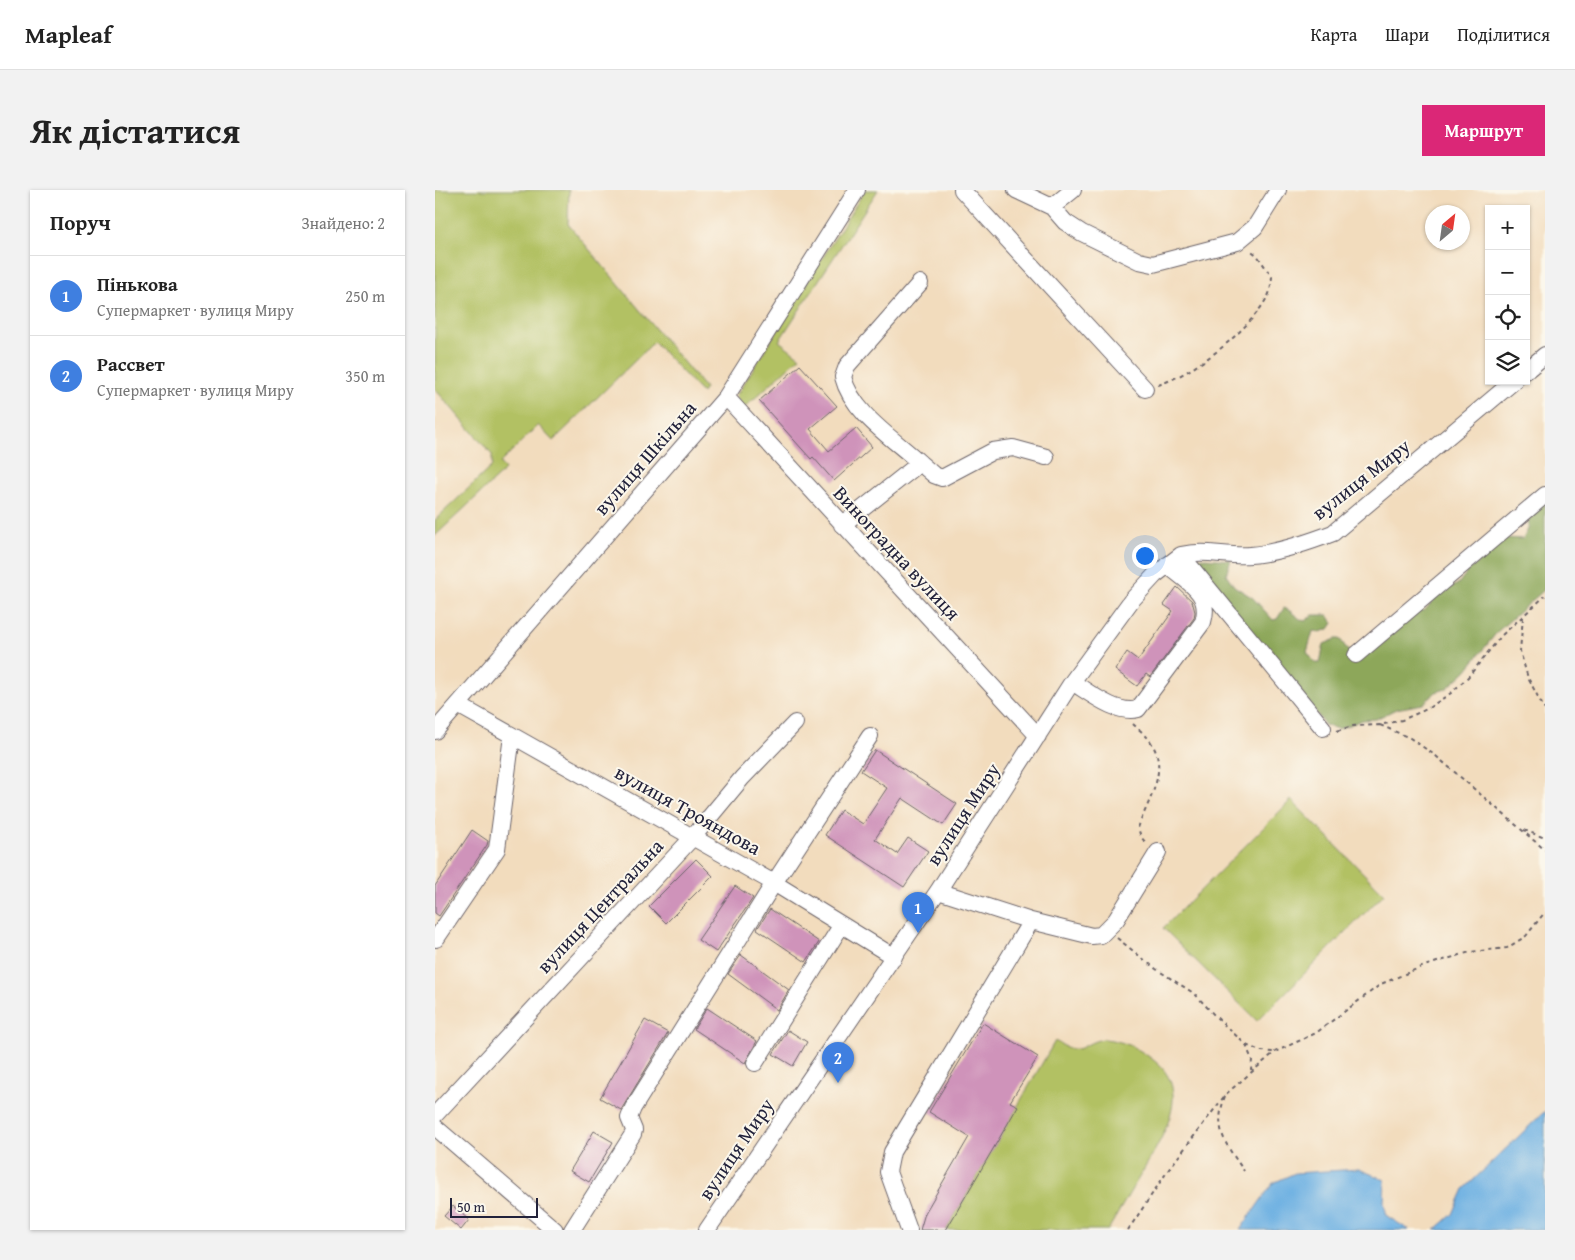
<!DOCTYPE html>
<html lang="uk">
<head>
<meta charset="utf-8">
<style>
  :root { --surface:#fff; --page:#f2f2f2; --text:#222; --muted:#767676; --line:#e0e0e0; --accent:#db2777 }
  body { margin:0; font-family:"Gentium Book Plus",serif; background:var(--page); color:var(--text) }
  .controls { position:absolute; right:15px; top:15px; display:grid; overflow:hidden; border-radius:0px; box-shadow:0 1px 4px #0004 }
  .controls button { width:45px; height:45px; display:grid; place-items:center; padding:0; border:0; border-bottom:1px solid var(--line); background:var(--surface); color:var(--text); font:25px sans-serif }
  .compass { position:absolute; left:990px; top:15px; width:45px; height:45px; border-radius:50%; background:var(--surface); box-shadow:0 1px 4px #0004; rotate:29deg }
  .scale { position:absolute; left:15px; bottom:12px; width:88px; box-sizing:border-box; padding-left:5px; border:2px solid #22223b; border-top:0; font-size:14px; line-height:18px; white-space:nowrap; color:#22223b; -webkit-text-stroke:4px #fbf7ec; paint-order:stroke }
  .you { position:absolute; left:709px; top:365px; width:18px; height:18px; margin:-12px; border:4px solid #fff; border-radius:50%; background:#1a73e8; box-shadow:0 0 0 8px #1a73e833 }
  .badge { display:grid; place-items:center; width:32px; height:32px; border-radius:50%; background:var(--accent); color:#fff; font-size:16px; font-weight:700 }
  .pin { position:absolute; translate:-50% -41px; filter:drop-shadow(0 1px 2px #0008) }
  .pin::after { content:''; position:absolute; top:26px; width:18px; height:15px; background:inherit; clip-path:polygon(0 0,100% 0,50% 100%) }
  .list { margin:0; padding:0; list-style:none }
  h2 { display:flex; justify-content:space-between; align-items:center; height:65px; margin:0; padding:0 20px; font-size:21px }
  h2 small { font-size:16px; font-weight:400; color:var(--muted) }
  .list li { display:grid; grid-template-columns:32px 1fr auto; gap:15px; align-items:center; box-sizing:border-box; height:80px; padding:0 20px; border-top:1px solid var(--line) }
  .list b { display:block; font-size:19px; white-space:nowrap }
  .list p { margin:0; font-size:16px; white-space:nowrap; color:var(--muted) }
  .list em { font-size:16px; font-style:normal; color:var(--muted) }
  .icon { flex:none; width:28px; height:28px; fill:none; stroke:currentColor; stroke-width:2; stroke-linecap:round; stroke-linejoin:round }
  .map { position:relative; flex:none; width:1110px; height:1040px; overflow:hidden; border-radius:0px }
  header { display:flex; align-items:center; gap:30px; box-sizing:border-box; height:70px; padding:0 25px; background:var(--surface); border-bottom:1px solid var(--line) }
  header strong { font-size:24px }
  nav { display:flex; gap:28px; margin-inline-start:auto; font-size:18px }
  .intro { display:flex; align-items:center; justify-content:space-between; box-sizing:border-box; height:120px; padding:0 30px }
  h1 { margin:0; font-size:35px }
  .button { padding:12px 22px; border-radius:0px; background:var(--accent); color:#fff; font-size:18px; font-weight:700 }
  main { display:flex; gap:30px; padding:0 30px }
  aside { flex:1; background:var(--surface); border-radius:0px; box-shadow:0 1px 4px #0004 }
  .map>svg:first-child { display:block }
  .green { fill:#b2c164; stroke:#6a7250 }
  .forest { fill:#8da75a; stroke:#58644a }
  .water { fill:#6db0e2; stroke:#48698e }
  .building { fill:#cf93ba }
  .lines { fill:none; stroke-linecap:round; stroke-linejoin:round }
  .minor-casing { stroke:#6b6368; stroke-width:18 }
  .path { stroke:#6b6368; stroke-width:2; stroke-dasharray:4 4; stroke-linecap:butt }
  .minor { stroke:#fff; stroke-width:16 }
  .labels { text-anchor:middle; stroke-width:4; stroke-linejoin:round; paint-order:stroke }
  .street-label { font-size:20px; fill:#22223b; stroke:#fbf7ec }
</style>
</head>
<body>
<header>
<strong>Mapleaf</strong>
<nav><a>Карта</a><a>Шари</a><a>Поділитися</a></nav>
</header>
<div class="intro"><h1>Як дістатися</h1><a class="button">Маршрут</a></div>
<main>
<aside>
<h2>Поруч<small>Знайдено: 2</small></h2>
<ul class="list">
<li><span class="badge" style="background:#3f7fe0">1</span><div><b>Пінькова</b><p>Супермаркет · вулиця Миру</p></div><em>250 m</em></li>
<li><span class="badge" style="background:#3f7fe0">2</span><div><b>Рассвет</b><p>Супермаркет · вулиця Миру</p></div><em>350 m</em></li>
</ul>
</aside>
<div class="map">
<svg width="1110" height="1040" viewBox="0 0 1110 1040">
  <rect width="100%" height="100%" fill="#fbf7ec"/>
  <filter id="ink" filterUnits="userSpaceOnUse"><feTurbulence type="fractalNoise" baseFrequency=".02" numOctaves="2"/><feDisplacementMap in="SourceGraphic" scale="10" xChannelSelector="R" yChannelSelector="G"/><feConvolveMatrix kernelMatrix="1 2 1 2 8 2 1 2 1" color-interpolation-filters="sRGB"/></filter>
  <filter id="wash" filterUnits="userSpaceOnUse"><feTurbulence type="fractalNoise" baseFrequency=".0096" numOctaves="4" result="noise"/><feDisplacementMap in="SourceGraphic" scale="20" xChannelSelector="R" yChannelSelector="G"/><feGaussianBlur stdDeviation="1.12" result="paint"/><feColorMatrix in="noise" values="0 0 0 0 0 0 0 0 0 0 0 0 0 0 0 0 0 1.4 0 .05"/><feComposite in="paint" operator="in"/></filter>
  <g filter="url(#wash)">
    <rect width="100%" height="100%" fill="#f2dcbd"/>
    <path class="green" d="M0 0H134L133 34 270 198 267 203 219 152 118 251 103 235 65 273 70 280 0 346V330L57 276V265L0 199Z
      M430 0H443L344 151 365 167 308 219 301 206Z
      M856 610 949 704 822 831 728 738Z
      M668 849C687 850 703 858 717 869 760 900 727 947 708 981 696 1000 685 1020 673 1040H511L620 851C648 868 643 854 668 849Z"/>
    <path class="forest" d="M1110 311V399L1108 401 1063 441 1031 481 1011 499 1001 502 988 514 961 519 941 529 928 530 903 539 890 535 838 465 837 458 831 461 757 367 796 370 791 384 799 396 818 408 838 430 842 429 849 418C858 421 862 429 870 431L878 425H893L898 433 894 439 885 442 878 441 872 462 880 473H885L889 454 901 449H905L914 462 983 420 989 421 1006 402 1023 394 1032 382 1070 348 1088 349 1093 339 1094 326Z"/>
    <path class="water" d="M1110 921V1040H1000L1018 1024 1029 999Z
      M924 979 950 990 949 1013 952 1026 974 1040H805L838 993 860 983Z"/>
    <g id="blocks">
      <path class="building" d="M365 175 402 216 375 239 394 261 421 238 437 257 399 291 378 267 376 269 324 211Z
        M742 397 757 411 760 422 759 428 715 487 711 484 702 496 680 480 692 462 703 470 738 421 729 415Z
        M440 560 522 614 508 635 467 608 440 649 462 664 473 648 493 661 469 697 390 645 406 620 428 634 452 598 426 581Z
        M37 640 53 651 52 655 4 726 0 723V696Z
        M261 669 278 686 231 733 214 716Z
        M300 696 318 708 281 762 263 750Z
        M335 719 384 752 371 772 322 739Z
        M306 765 354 800 342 820 293 784Z
        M272 818 322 851 310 873 259 839Z
        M210 830 233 843 186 920 165 908Z
        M548 833 603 867 575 912 583 916 511 1040H485L490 1023 534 947 494 922Z
        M353 840 372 852 358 876 338 864Z
        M159 941 178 952 154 992 135 981Z
        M18 1016 34 1030 26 1040 9 1026Z"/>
    </g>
  </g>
  <g filter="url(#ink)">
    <use href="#blocks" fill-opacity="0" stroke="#6b6368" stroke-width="1"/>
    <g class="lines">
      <defs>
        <path id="minor" d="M527 0 710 199
          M581 0 617 17 630 32 647 43 704 71 718 74 802 52 820 37 843 0
          M617 17 638 0
          M485 93 412 176 408 187C417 223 459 249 485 273
          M1091 181 1110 165
          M291 207 603 546
          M407 335 485 273 499 285 507 288 558 261 578 258 611 267
          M746 365C770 359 791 367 815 365 843 363 872 353 898 343L1079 191
          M921 465 1110 305
          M637 492C655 503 682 525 703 519L768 432C777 403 752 392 732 375
          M23 515 339 693 459 767
          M0 541 291 207 422 0
          M503 701 596 731 657 746 666 745 681 730 723 662
          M1 749 62 659 77 546
          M320 873 406 736
          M0 925 258 647 307 588 360 533
          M0 937 120 1040
          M137 1040 198 944 199 940 194 928 198 918 339 693 435 546
          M272 1040 503 701 637 492 696 411 720 385 746 365 888 538
          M474 1040 453 982 457 962 596 731"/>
      </defs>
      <use href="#minor" class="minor-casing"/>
      <path class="path" d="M723 195C760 183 814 141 833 106 836 101 836 93 837 87L822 65 815 60
        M1088 427 1085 461 1093 488 1110 520
        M698 534C704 540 713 546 717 554 734 582 712 612 703 638L706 647 712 654
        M945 535 975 548 1001 566 1110 660
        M902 541 917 536 945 535 967 530 992 519 1016 503 1033 487 1067 445 1110 406
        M1089 640 1110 648
        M682 748 721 779 760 804 780 826 811 855 817 870 816 880
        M811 855 825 861 838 862
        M790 906C778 940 790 953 809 981
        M693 1040 734 979 791 904 840 862 881 843 946 794 989 776 1035 762 1072 758 1091 746 1110 722"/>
      <use href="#minor" class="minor"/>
    </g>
  </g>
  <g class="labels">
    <g class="street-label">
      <text transform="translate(210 268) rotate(-49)" y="7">вулиця Шкільна</text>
      <text transform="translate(926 289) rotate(-38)" y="7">вулиця Миру</text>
      <text transform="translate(462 363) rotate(47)" y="7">Виноградна вулиця</text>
      <text transform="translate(253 620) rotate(29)" y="7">вулиця Трояндова</text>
      <text transform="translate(528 624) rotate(-57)" y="7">вулиця Миру</text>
      <text transform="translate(165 716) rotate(-47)" y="7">вулиця Центральна</text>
      <text transform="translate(301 959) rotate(-56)" y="7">вулиця Миру</text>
    </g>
  </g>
</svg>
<div class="controls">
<button>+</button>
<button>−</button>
<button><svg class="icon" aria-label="locate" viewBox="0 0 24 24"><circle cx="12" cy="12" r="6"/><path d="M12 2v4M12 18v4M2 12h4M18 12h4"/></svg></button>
<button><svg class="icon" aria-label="layers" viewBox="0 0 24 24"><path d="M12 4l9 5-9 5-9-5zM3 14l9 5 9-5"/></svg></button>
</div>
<svg class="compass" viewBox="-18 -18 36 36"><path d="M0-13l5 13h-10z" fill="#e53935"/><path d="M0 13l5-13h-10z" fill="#767676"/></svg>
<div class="scale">50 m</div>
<div class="you"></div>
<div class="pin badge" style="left:483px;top:743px;background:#3f7fe0">1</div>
<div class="pin badge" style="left:403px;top:893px;background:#3f7fe0">2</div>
</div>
</main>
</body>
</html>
